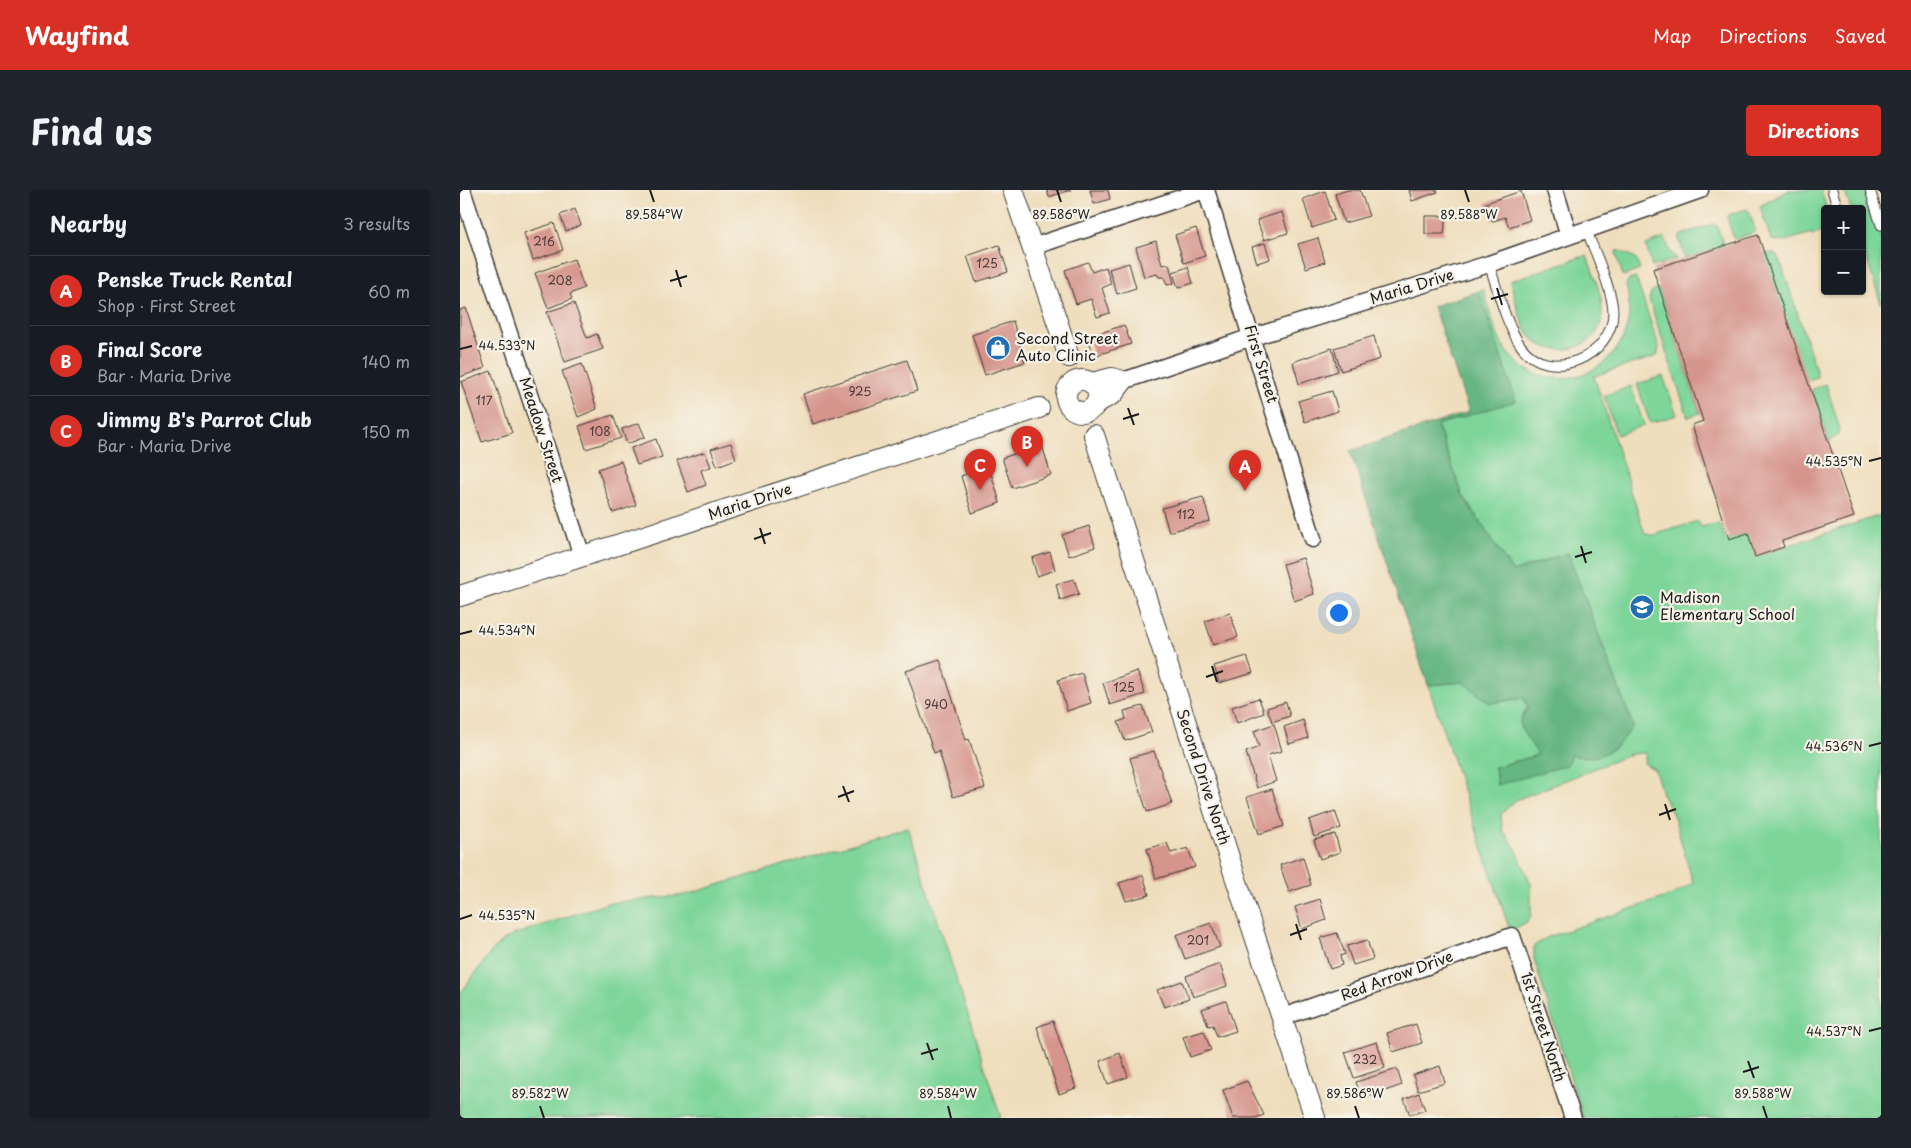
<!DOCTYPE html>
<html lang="en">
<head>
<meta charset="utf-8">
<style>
  :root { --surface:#171b24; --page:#20242c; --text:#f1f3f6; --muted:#9ea1a6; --line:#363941; --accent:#d93025 }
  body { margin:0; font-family:"Playpen Sans",sans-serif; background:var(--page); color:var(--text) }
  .controls { position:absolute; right:15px; top:15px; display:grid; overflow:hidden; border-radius:5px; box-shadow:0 1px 4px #0004 }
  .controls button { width:45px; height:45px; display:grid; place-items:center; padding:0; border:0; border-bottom:1px solid var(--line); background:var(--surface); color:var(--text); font:25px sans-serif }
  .you { position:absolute; left:878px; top:422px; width:18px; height:18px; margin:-12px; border:4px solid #fff; border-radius:50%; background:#1a73e8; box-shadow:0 0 0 8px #1a73e833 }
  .badge { display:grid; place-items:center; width:32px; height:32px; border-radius:50%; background:var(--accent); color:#fff; font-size:16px; font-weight:700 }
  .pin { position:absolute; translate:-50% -41px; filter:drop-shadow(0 1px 2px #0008) }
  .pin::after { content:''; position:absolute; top:26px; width:18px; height:15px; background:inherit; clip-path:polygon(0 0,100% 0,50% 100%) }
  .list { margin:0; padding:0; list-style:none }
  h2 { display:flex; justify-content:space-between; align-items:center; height:65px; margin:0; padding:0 20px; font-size:21px }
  h2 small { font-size:16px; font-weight:400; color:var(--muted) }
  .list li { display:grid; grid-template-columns:32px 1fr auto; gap:15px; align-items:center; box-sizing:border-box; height:70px; padding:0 20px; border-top:1px solid var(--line) }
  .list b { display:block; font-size:19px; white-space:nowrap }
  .list p { margin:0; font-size:16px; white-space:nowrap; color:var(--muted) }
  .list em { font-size:16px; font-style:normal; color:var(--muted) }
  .map { position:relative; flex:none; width:1421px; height:928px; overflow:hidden; border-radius:5px }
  header { display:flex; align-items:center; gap:30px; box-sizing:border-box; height:70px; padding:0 25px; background:var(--accent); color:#fff }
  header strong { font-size:24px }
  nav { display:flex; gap:28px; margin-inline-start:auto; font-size:18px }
  .intro { display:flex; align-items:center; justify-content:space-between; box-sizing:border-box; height:120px; padding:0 30px }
  h1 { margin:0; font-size:35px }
  .button { padding:12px 22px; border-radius:5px; background:var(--accent); color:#fff; font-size:18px; font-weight:700 }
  main { display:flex; gap:30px; padding:0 30px }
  aside { flex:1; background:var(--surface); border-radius:5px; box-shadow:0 1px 4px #0004 }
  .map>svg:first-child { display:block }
  .green { fill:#7ed59a; stroke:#4d785b }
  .forest { fill:#66b682; stroke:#41694f }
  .building { fill:#d5948c }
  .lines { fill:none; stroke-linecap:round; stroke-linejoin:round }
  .service-casing { stroke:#3c3934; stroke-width:11 }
  .minor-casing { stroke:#3c3934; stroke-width:19 }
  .tertiary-casing { stroke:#3c3934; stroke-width:22 }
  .service { stroke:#fff; stroke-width:9 }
  .minor { stroke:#fff; stroke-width:16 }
  .tertiary { stroke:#fff; stroke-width:20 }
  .ticks { fill:none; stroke:#1c1c1c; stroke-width:2 }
  .labels { text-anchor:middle; stroke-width:4.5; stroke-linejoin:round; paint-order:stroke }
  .number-label { font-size:12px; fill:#4a3a38 }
  .street-label { font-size:15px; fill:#1c1c1c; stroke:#f7f3e8 }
  .poi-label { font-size:15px; fill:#1c1c1c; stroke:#f7f3e8; text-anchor:start }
  .ticks-label { font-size:12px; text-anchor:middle; fill:#1c1c1c; stroke:#f7f3e8; stroke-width:4.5; stroke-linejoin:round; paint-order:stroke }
</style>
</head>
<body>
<header>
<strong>Wayfind</strong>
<nav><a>Map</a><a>Directions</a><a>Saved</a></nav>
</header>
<div class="intro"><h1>Find us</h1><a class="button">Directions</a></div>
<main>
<aside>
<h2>Nearby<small>3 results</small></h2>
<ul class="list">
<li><span class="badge">A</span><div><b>Penske Truck Rental</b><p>Shop · First Street</p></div><em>60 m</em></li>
<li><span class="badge">B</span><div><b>Final Score</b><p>Bar · Maria Drive</p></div><em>140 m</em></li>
<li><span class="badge">C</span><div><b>Jimmy B's Parrot Club</b><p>Bar · Maria Drive</p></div><em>150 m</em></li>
</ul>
</aside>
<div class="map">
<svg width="1421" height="928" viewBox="0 0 1421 928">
  <rect width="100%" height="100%" fill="#f7f3e8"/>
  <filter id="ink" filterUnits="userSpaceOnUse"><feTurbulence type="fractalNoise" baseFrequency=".02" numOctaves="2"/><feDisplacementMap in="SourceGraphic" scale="10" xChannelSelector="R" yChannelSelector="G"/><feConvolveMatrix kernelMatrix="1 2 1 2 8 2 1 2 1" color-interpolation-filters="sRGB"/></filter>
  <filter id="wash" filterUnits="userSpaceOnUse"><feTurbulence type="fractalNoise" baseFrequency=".0096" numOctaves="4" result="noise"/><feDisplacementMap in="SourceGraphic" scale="20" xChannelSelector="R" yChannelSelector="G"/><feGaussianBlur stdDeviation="1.12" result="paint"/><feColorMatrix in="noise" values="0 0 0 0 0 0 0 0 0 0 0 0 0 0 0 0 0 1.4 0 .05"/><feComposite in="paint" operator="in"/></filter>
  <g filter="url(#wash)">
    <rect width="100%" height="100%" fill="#efdebd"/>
    <path class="green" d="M1329 0H1361L1367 19H1365C1365 31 1367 41 1353 46L1352 43 1322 52 1311 50 1300 16Z
      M1381 0H1407L1421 44V114L1402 55V19H1391L1386 5Z
      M1286 19 1289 21 1296 42 1274 49 1267 28 1269 25Z
      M1253 34 1257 36 1264 56 1225 69 1219 48 1221 45Z
      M1205 48 1210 61 1217 69 1192 77 1186 55Z
      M1157 60 1176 68 1180 80 1163 86 1156 64Z
      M1314 63 1320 70 1357 183V187L1346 191 1304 64Z
      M1127 65C1133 84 1143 104 1142 124 1141 161 1090 171 1069 145 1059 131 1055 107 1050 91Z
      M1176 88 1199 157 1197 166 1134 186 1185 344 1194 345 1238 331 1241 337 1260 333 1265 350 1288 343 1296 366 1421 325V928H1123L1074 769V756L1088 747 1212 705 1233 693 1214 627 1202 604 1195 580 1184 573 1186 563 1171 564 1056 610 1041 624 1042 639 1056 659 1071 694V725L1067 732 1050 741 968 495 1003 492 1030 513 1064 508 1068 517 1060 531C1062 545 1072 552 1078 565L1035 577 1037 595 1173 536 1107 363 1053 382 1003 306 977 235 1055 210 1019 101 1023 99C1029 117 1033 137 1042 154 1080 222 1189 182 1166 95L1169 90Z
      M1199 98 1240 223 1228 227 1189 110 1191 103Z
      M1203 186 1217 225 1190 233 1177 194Z
      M1366 194 1379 236 1378 245 1369 252 1352 199Z
      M1171 196 1184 235 1157 245 1144 206Z
      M448 637 541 928H0V804L31 762 40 753 53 745 148 713 225 705Z"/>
    <path class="forest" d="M1019 101 1056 211 977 235 1003 306 1053 382 1108 363 1173 536C1157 560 1141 572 1111 565L1107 575 1037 595 1035 577 1078 565C1072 552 1062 545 1060 531L1068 517 1064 508 1030 513 1003 492 968 495 890 261 1009 222 973 116Z"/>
    <g id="blocks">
      <path class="building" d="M587 0H611L589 7Z
        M630 0H648L650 9 634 14Z
        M888 0H900L909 26 884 33 875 4Z
        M949 0H977L978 2 952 11Z
        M865 1 874 30 852 38 843 9Z
        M1061 1 1070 30 1049 37 1045 27 1033 31 1026 13Z
        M115 19 121 35 106 41 100 25Z
        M822 22 828 43 804 50 797 30Z
        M965 26H986L984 44H965Z
        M94 33 103 60 73 70 64 43Z
        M736 38 745 66 724 73 715 45Z
        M1298 45 1394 327 1322 351 1324 357 1295 367 1288 343 1269 349 1232 235 1243 231 1193 79Z
        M858 48 865 72 846 78 838 54Z
        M696 51 702 75 709 74 714 93 707 95 704 87H699L697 84 684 87 676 57Z
        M805 53 810 69 797 73 792 57Z
        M539 55 548 82 516 92 507 66Z
        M114 69 124 98 110 104 112 109 88 118 75 83Z
        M628 72 632 82 646 77 651 94 642 98 650 123 637 127 631 109 616 114 605 80Z
        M669 73 676 98 657 104 649 79Z
        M728 77 733 93 718 98 713 82Z
        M114 113 127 148 137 144 143 159 105 172 87 122Z
        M6 118 25 178 0 187V120Z
        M553 131 565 172 525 185 512 145Z
        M664 135 671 154 634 166 628 147Z
        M914 146 920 169 881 181 874 158Z
        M872 158 878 181 839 194 833 172Z
        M447 170 457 201 353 234 343 204Z
        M122 174 137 219 118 227 102 181Z
        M31 181 52 243 22 252 1 192Z
        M872 201 878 221 845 232 838 211Z
        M153 225 161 248 126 259 119 236Z
        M179 233 185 247 167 254 162 239Z
        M196 249 202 267 177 275 171 258Z
        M271 253 276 269 257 276 251 259Z
        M582 255 591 285 552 298 542 268Z
        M245 262 251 277 241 280 246 295 228 302 217 271Z
        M530 270 533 279 530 280 540 313 512 323 501 286 512 282 510 277Z
        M161 271 176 315 153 323 138 279Z
        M743 307 750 331 709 342 702 318Z
        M629 336 635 357 609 366 602 345Z
        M590 362 595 380 577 386 572 368Z
        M843 368 854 404 834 411 823 374Z
        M614 389 619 404 600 410 596 394Z
        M770 423 778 447 753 455 745 431Z
        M787 466 793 483 759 493 754 476Z
        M480 470 506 550 509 549 525 598 493 607 479 561 474 563 446 481Z
        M677 481 685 504 650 515 643 493Z
        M622 483 631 513 607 521 598 490Z
        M799 508 804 523 777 533 772 517Z
        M826 512 830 526 812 532 807 518Z
        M683 516 692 542 665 551 658 532 666 529 664 521Z
        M843 530 848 548 829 554 824 537Z
        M814 534 822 561 808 565 816 591 797 598 786 562 799 557 794 541Z
        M694 561 712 614 687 622 670 568Z
        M812 599 824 636 799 644 787 607Z
        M875 621 881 638 854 647 849 630Z
        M875 644 880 662 860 669 854 650Z
        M707 653 711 663 728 658 735 677 696 689 687 659Z
        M843 667 851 695 829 702 820 675Z
        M683 685 689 705 666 711 659 693Z
        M860 709 866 730 842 739 835 717Z
        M751 733 760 757 725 769 716 745Z
        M877 743 885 764 880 766 882 775 870 779 860 748Z
        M907 750 913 769 893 775 887 756Z
        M760 774 767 796 733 807 726 786Z
        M722 791 729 809 704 817 697 800Z
        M766 811 776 841 757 847 753 835 748 836 742 819Z
        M593 831 616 898 599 904 577 837Z
        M956 834 962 853 933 862 927 843Z
        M744 841 751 860 730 867 723 847Z
        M917 852 925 878 894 888 885 862Z
        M660 863 668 887 648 894 640 871Z
        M980 876 985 893 958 901 953 885Z
        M937 879 942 895 902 909 896 892Z
        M787 891 804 925 795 928H773L763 900Z
        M959 903 965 920 950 925 944 909Z"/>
    </g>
  </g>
  <g filter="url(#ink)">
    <use href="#blocks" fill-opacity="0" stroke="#3c3934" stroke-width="1"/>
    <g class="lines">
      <defs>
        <path id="service" d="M1372 0 1378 19
          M1410 0 1421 35
          M1029 74C1038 100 1045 133 1061 156 1088 194 1153 168 1153 122 1153 101 1134 60 1126 39"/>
        <path id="minor" d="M2 0 122 366
          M746 0 853 349
          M1095 0 1109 46
          M572 57 745 0
          M663 191 780 151 1029 74 1240 0
          M823 827 1052 746 1113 928"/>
        <path id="tertiary" d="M553 0 609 167
          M606 206a16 16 0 1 1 32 0a16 16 0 1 1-32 0Z
          M632 193 652 188 663 191 653 204 638 212
          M634 245 774 683 855 928
          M0 406 579 218"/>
      </defs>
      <use href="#service" class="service-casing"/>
      <use href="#minor" class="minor-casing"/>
      <use href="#tertiary" class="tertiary-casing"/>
      <use href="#service" class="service"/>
      <use href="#minor" class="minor"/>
      <use href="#tertiary" class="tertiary"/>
    </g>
  </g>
  <path class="ticks" d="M190 0 194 12M597 0 601 12M1005 0 1009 12M216 80 221 97M210 91 227 86M1037 98 1042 115M1031 109 1048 104M0 159 12 156M668 218 674 235M663 229 679 224M1409 271 1421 268M300 338 305 354M294 349 311 343M1121 356 1126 373M1115 367 1132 362M0 444 12 441M752 476 757 492M746 487 763 481M1409 556 1421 553M383 596 389 612M378 607 394 601M1205 614 1210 630M1199 625 1216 619M0 729 12 725M836 734 841 750M830 745 847 739M1409 841 1421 838M467 853 473 870M461 864 478 859M1288 871 1294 888M1283 882 1299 877M80 916 84 928M488 916 491 928M895 916 899 928M1303 916 1307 928"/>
  <defs>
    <symbol id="shop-disc" viewBox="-11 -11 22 22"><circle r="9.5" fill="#1f6fb2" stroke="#f7f3e8"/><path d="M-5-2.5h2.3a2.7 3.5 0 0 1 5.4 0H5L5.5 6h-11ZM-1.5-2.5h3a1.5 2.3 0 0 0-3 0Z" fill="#fff"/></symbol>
    <symbol id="school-disc" viewBox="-11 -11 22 22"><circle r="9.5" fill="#1f6fb2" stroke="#f7f3e8"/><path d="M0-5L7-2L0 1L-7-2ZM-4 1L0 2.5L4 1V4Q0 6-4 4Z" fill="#fff"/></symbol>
  </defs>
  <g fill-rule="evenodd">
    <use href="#shop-disc" x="524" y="144" width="28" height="28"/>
    <use href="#school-disc" x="1168" y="403" width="28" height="28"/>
  </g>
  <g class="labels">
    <g class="number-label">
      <text x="84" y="56">216</text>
      <text x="527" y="78">125</text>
      <text x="100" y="95">208</text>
      <text x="400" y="206">925</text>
      <text x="24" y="215">117</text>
      <text x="140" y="246">108</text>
      <text x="726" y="329">112</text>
      <text x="664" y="502">125</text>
      <text x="476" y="519">940</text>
      <text x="738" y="755">201</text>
      <text x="905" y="874">232</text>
    </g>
    <g class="street-label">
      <text transform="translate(952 97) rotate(-17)" y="5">Maria Drive</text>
      <text transform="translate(801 174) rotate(73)" y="5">First Street</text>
      <text transform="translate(81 240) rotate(72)" y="5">Meadow Street</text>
      <text transform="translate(290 312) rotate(-18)" y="5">Maria Drive</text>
      <text transform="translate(743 587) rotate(72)" y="5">Second Drive North</text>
      <text transform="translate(937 786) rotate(-20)" y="5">Red Arrow Drive</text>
      <text transform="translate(1083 837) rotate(72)" y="5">1st Street North</text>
    </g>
    <g class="poi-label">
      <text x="556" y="154">Second Street<tspan x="556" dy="17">Auto Clinic</tspan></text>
      <text x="1200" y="413">Madison<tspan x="1200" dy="17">Elementary School</tspan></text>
    </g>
  </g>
  <g class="ticks-label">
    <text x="194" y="29">89.584°W</text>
    <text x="601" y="29">89.586°W</text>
    <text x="1009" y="29">89.588°W</text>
    <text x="47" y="160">44.533°N</text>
    <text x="1374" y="276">44.535°N</text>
    <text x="47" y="445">44.534°N</text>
    <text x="1374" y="561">44.536°N</text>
    <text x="47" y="730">44.535°N</text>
    <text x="1374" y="846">44.537°N</text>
    <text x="80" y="908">89.582°W</text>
    <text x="488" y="908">89.584°W</text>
    <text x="895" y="908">89.586°W</text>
    <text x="1303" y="908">89.588°W</text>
  </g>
</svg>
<div class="controls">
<button>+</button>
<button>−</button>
</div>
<div class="you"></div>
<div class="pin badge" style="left:785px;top:301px">A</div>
<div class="pin badge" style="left:567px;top:277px">B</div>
<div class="pin badge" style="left:520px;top:300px">C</div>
</div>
</main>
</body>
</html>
